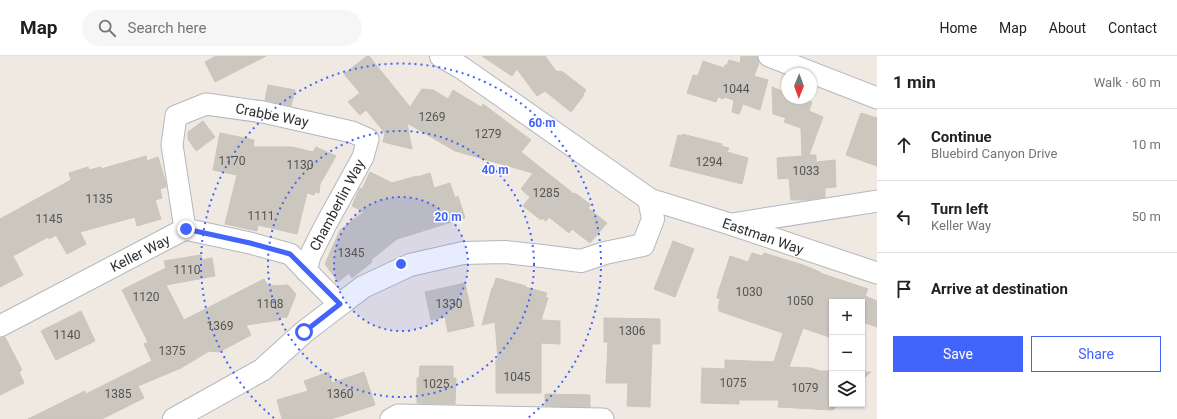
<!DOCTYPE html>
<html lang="en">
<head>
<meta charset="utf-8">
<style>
  :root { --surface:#fff; --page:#f6f6f6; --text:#202124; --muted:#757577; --line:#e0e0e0; --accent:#4264fb }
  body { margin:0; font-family:Roboto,sans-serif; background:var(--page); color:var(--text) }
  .controls { position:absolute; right:12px; bottom:12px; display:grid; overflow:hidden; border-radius:0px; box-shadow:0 1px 3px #0004 }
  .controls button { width:36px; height:36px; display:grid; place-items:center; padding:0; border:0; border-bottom:1px solid var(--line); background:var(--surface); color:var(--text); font:20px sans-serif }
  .compass { position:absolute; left:781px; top:12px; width:36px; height:36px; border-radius:50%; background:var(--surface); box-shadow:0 1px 3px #0004; rotate:181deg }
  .stop { position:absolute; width:12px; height:12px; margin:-9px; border:3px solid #4264fb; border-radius:50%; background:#fff }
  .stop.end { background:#4264fb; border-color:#fff; box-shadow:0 1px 4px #0008 }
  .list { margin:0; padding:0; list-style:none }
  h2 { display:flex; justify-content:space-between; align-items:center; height:52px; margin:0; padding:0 16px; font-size:17px }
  h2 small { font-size:13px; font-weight:400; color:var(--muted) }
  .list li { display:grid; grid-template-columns:26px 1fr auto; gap:12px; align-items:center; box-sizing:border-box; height:72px; padding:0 16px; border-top:1px solid var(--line) }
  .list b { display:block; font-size:15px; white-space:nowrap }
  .list p { margin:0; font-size:13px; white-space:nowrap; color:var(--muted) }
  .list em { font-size:13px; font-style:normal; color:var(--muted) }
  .actions { display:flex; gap:8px; padding:12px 16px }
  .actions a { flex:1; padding:9px 0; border:1px solid var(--accent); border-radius:0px; text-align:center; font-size:14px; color:var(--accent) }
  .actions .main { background:var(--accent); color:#fff }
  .icon { flex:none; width:22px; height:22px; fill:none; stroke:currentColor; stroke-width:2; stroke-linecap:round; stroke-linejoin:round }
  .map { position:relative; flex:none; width:877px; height:363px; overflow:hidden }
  header { display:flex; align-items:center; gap:24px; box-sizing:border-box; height:56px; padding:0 20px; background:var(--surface); border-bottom:1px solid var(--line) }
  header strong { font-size:19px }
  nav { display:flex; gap:22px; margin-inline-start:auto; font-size:14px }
  .search { width:280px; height:36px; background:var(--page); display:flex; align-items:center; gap:10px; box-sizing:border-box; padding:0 14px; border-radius:22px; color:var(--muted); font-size:15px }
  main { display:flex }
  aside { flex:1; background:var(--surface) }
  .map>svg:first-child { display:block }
  .building { fill:#cbc7bf; stroke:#cbc5ba }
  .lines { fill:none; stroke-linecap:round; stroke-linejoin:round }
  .minor-casing { stroke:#b4b7c1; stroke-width:23 }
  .tertiary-casing { stroke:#b4b7c1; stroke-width:24 }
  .minor { stroke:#fff; stroke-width:21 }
  .tertiary { stroke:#fff; stroke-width:22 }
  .route { stroke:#4264fb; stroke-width:5 }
  .ring { fill:none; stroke:#4264fb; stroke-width:2; stroke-dasharray:2 4 }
  .labels { text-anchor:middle; stroke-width:3; stroke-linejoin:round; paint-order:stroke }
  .number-label { font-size:12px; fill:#555452 }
  .street-label { font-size:14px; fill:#2e2e2e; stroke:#fff }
  .centre { fill:#4264fb; stroke:#fff; stroke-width:2 }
  .ring-label { font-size:12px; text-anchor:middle; font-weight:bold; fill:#4264fb; stroke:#fff; stroke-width:3; stroke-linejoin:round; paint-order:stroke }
</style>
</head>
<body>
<header>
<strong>Map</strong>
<div class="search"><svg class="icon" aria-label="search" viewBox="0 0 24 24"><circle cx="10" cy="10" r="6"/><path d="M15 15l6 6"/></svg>Search here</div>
<nav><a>Home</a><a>Map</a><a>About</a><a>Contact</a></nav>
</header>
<main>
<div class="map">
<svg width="877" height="363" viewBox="0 0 877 363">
  <rect width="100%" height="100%" fill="#efe9e1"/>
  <path class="building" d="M216 0H266L215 26 205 6Z
    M367 0H369L410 51 422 33 433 34 448 43 453 34 481 51 483 48 531 84 521 96 574 138 575 137 591 149 588 152 607 167 590 187 572 173 569 177 549 161 546 165 542 162 541 164 523 150 530 141 521 133 533 117 455 95 407 67 412 93 383 86 385 77 366 54 360 59 348 46 360 37 344 18Z
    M482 0H545L556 15 563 16 586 34 583 38 584 39 571 56 545 35 537 40 517 13 512 20Z
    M741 0H757L759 7 754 20 768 24 760 54 743 48 739 58 732 56 734 44 724 41 723 43 718 41 716 46 687 37 693 19 698 20 703 5 724 12 725 9H727L729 4 740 7Z
    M268 29 295 34 291 50 265 44Z
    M772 31 787 37V42H800L812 46 809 55 823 61 809 99H816V106L835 104 836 131 825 132V141L807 144H791L789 122 778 123 777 102 802 100 801 72 784 66 786 62 773 58Z
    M861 57 877 62V110L846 99Z
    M203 65 215 81 196 95 188 83V76Z
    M220 77 254 84 253 91H292L313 96 316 91 336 100 320 128 319 137 315 136 314 139 307 137 297 178 258 169 257 175 225 168 237 119 213 114Z
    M682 78 722 88 721 90 729 92 727 96 748 102 742 128 670 110 678 79 682 80Z
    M146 100 147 105 158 101 166 128V131L160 133 162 142 155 144 161 163 137 170 135 161 80 176 86 188 67 198 56 179 49 183 48 181 13 200 23 219 0 231V163L71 124 69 117 88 111 89 114 101 111V113Z
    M370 116 392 127 417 120V121L430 117 434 132 450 127 455 142 458 140 465 162 397 183 371 204 372 206 352 222 349 217 338 226 325 208 340 174 364 156 352 150 360 132 362 133Z
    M673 185 694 193 675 241 654 233Z
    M752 197 762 200 764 197 803 209 820 216V217L868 233 865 240 877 245V271L862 266V246H832V282L803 272 789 311 811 312 820 315H832V348H839L833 354 778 351 779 344H739V348L701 347 702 312 725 313V304L774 306 783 277 742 263 719 255 720 253H718L720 243 717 242 718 237 730 200 748 206Z
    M201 199 202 204 212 202 215 220 166 229 184 264 264 223 268 230 288 229 296 238 287 261 280 262V264L246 269 251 279 219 296 209 295 181 312 138 330 144 342 102 363H28L85 335 86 338 152 305 144 288 148 286 122 234 166 212 164 205Z
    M496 222 526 230 525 231 547 237 545 241 548 242 541 264 560 265V288L541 287V337H496V304H498L495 266 482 269 492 232H493Z
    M465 227 474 270 448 276 445 261 431 264 425 236Z
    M81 255 95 285 56 304 41 275Z
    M604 262 660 263V288H652L650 351 627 350 628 327H606L608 286H604Z
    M5 281 22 314 19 316 24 327 0 339V282Z
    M420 310H453V322H456L455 348 417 347V322H419Z
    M329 316 332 327 364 316 375 349 331 363H282L277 344 308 335 304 325Z
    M862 316H871L862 324Z
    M545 338 590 339V351L545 350Z"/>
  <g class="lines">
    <defs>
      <path id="minor" d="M769 0 877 42
        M649 143 730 168 877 217
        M732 168 877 145
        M185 173 172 89 176 60 206 48 263 56 352 76 368 83 363 101 325 170 310 200 306 215
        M0 270 185 173 250 187 290 198 340 249
        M391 363 398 359 603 363"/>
      <path id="tertiary" d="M174 363 262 314 304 276 363 231 410 209 463 197 505 196 542 200 581 205 605 197 643 189 653 163 649 143 462 12 441 0"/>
    </defs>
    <use href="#minor" class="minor-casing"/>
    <use href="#tertiary" class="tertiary-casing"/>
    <use href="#minor" class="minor"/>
    <use href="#tertiary" class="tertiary"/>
  </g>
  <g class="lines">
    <path class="route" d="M186 173 250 187 290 198 340 248 304 276"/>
  </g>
  <circle cx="401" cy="208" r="67" fill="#4264fb" fill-opacity=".12"/>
  <g class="ring">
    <circle cx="401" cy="208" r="67"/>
    <circle cx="401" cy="208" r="133"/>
    <path d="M274 362A200 200 0 1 1 528 362"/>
  </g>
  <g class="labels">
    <g class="number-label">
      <text x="736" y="37">1044</text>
      <text x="432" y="65">1269</text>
      <text x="488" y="82">1279</text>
      <text x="232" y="109">1170</text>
      <text x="709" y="110">1294</text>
      <text x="300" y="113">1130</text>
      <text x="806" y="119">1033</text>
      <text x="546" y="141">1285</text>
      <text x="99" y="147">1135</text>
      <text x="261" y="164">1111</text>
      <text x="49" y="167">1145</text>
      <text x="351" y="201">1345</text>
      <text x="187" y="218">1110</text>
      <text x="749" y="240">1030</text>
      <text x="146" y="245">1120</text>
      <text x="800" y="249">1050</text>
      <text x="270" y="252">1108</text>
      <text x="449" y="252">1330</text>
      <text x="220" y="274">1369</text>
      <text x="632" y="279">1306</text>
      <text x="67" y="283">1140</text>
      <text x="172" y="299">1375</text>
      <text x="517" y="325">1045</text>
      <text x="733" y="331">1075</text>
      <text x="436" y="332">1025</text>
      <text x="805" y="336">1079</text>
      <text x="118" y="342">1385</text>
      <text x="340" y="342">1360</text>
    </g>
    <g class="street-label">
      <text transform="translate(272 59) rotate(11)" y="5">Crabbe Way</text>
      <text transform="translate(337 149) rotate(-62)" y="5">Chamberlin Way</text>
      <text transform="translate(763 180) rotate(19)" y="5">Eastman Way</text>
      <text transform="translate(140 197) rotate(-27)" y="5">Keller Way</text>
    </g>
  </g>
  <circle cx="401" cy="208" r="6" class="centre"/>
  <g class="ring-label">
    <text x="542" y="71">60 m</text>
    <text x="495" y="118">40 m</text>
    <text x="448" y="165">20 m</text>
  </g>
</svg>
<div class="controls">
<button>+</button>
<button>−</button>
<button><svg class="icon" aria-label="layers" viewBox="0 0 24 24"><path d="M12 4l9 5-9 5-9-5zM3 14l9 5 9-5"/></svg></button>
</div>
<svg class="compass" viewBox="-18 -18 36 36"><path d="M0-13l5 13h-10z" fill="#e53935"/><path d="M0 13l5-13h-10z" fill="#757577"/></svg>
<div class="stop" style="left:304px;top:276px"></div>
<div class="stop end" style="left:186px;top:173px"></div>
</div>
<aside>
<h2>1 min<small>Walk · 60 m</small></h2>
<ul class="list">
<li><svg class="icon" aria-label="ahead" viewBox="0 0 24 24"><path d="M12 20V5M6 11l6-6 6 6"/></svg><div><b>Continue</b><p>Bluebird Canyon Drive</p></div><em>10 m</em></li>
<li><svg class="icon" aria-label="left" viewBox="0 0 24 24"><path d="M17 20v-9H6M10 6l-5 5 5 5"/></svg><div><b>Turn left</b><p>Keller Way</p></div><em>50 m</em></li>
<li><svg class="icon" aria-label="arrive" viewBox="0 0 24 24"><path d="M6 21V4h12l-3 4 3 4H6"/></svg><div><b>Arrive at destination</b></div></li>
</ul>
<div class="actions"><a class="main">Save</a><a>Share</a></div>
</aside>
</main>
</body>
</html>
